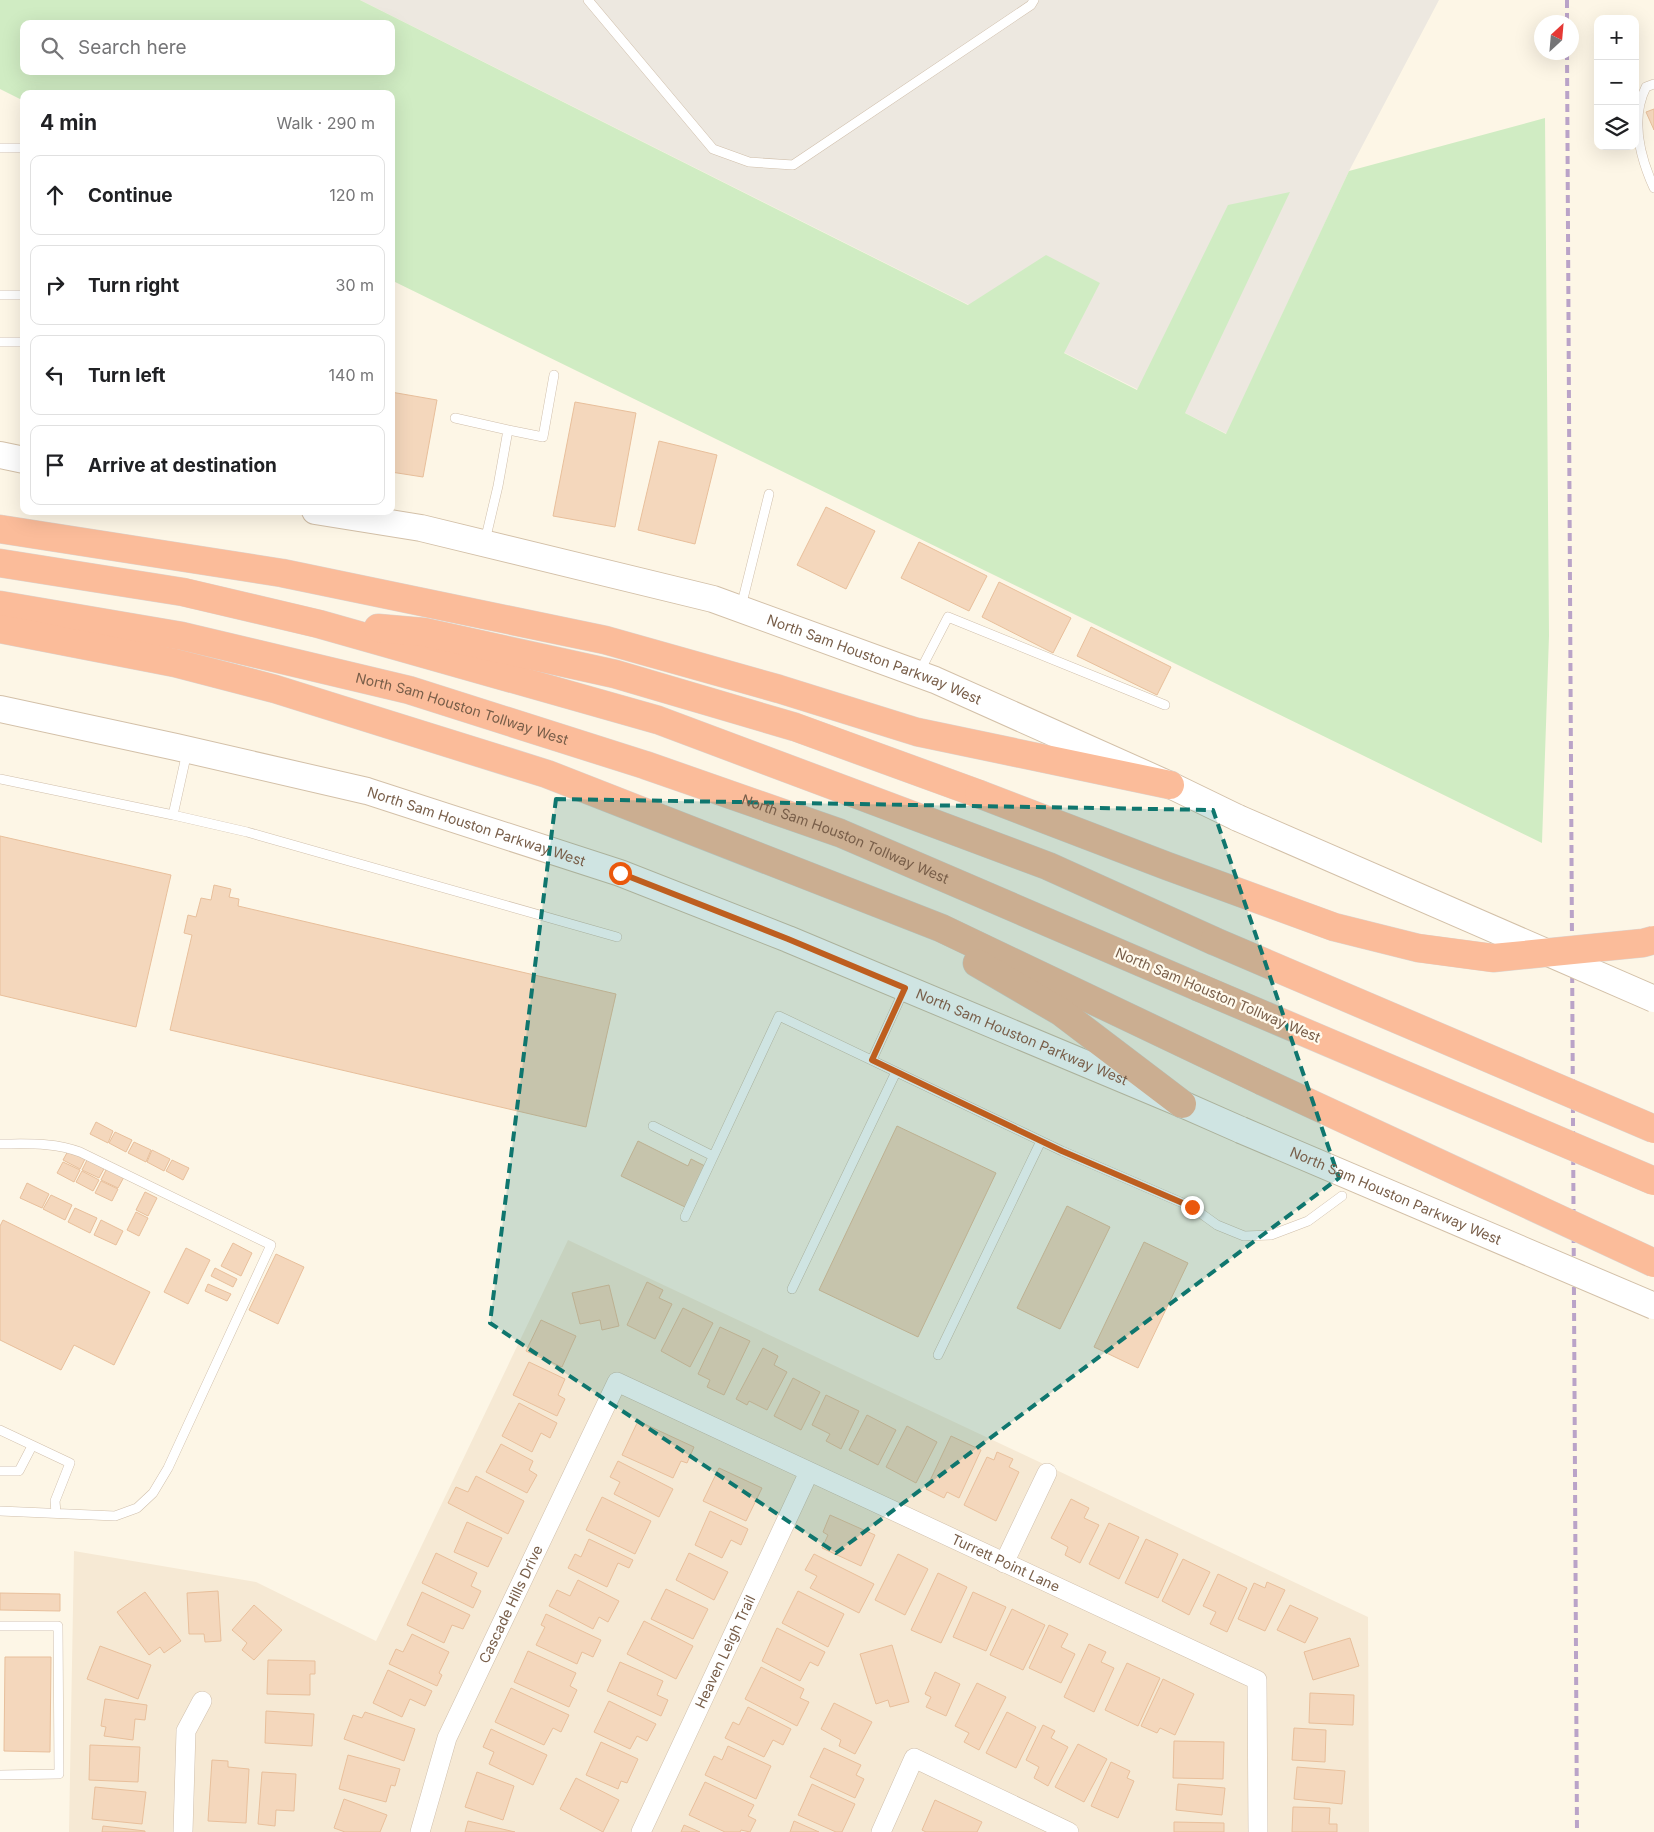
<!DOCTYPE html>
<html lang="en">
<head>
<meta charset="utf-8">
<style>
  :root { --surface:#fff; --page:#f6f6f6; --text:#202124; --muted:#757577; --line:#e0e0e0 }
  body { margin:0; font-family:Inter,sans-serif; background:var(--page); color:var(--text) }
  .controls { position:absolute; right:15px; top:15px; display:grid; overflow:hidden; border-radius:10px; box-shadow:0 5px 20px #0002 }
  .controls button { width:45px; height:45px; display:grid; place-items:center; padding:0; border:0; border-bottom:1px solid var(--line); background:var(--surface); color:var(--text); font:25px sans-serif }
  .compass { position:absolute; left:1534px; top:15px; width:45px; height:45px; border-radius:50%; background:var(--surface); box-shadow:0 5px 20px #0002; rotate:26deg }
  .stop { position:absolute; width:15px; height:15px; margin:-11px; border:4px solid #ea580c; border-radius:50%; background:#fff }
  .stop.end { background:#ea580c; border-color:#fff; box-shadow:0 1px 5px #0008 }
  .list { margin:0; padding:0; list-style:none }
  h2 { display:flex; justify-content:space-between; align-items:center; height:65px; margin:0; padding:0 20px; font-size:21px }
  h2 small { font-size:16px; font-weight:400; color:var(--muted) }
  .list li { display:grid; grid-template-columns:32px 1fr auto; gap:15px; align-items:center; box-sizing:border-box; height:80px; margin:0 10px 10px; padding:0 10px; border:1px solid var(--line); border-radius:10px }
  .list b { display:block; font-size:19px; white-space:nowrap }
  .list em { font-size:16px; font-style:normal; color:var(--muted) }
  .icon { flex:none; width:28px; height:28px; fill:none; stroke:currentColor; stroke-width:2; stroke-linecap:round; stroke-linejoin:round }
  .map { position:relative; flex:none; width:1654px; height:1832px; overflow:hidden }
  .search { position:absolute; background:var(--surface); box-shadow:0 5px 20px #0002; left:20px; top:20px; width:375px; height:55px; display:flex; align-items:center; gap:12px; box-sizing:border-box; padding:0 18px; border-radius:10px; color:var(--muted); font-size:19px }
  .panel { position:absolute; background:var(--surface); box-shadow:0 5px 20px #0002; left:20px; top:90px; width:375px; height:425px; border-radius:10px }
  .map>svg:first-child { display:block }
  .residential { fill:#f6e9d4 }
  .industrial { fill:#ede8e0 }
  .green { fill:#d0ecc3; fill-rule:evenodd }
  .building { fill:#f4d7bc; stroke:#e8bf9b }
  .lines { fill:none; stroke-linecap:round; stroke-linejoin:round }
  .service-casing { stroke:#d0bfab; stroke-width:10 }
  .minor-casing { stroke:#d0bfab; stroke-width:20 }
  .secondary-casing { stroke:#d3c0a8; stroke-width:28 }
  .motorway-casing { stroke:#dcd5d0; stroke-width:29 }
  .service { stroke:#fff; stroke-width:9 }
  .minor { stroke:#fff; stroke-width:19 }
  .secondary { stroke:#fff; stroke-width:26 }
  .motorway { stroke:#fbbc9a; stroke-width:28 }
  .rail { stroke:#baa3c8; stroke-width:4; stroke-dasharray:8 5; stroke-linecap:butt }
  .secondary-bridge-casing { stroke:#d3c0a8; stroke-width:28; stroke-linecap:butt }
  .motorway-bridge-casing { stroke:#dcd5d0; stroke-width:29; stroke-linecap:butt }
  .secondary-bridge { stroke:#fff; stroke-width:26 }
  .motorway-bridge { stroke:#fbbc9a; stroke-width:28 }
  .route { stroke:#ea580c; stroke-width:6 }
  .marked { fill:#0f766e; fill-opacity:0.2; stroke:#0f766e; stroke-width:4; stroke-dasharray:10 6; stroke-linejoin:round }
  .labels { text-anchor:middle; stroke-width:4.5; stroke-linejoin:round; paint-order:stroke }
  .street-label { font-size:14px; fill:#785e49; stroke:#fffaed }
</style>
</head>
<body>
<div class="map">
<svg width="1654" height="1832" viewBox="0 0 1654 1832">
  <rect width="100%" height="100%" fill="#fdf6e6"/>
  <path class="residential" d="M568 1240 1368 1617 1369 1832H69L74 1551 256 1582 376 1641Z"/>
  <path class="industrial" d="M360 0H1439L1349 171 1227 434Z"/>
  <path class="green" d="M0 0H360L968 305 1046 255 1100 283 1064 353 1137 390 1228 205 1290 192 1185 413 1226 434 1349 171 1545 118 1549 636 1542 843 391 280V94H24V101L0 89ZM24 24H391V71H24Z"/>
  <path class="building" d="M1654 109V130L1646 112Z
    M391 392 437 400 423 477 391 472Z
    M575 402 636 413 615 527 553 516Z
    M659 441 717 455 695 544 638 530Z
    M826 507 875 531 846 589 797 565Z
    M919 542 987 576 969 611 901 578Z
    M999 582 1071 618 1053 653 982 617Z
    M1091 627 1171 667 1157 695 1077 656Z
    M0 836 171 875 136 1027 0 995Z
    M214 885 231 889 229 897 239 899 238 906 616 994 586 1127 170 1030 192 935 184 933 188 915 196 917 201 898 211 900Z
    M96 1122 113 1131 108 1143 90 1134Z
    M897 1126 996 1173 918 1337 819 1290Z
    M115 1132 132 1140 126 1152 109 1143Z
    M638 1141 688 1166 691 1159 705 1166 685 1207 621 1176Z
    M134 1142 151 1150 146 1162 128 1153Z
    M69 1149 86 1157 80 1169 63 1160Z
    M152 1150 170 1159 164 1171 147 1162Z
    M88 1158 105 1167 99 1178 82 1170Z
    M172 1160 189 1168 183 1180 166 1171Z
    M63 1162 80 1170 74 1182 57 1173Z
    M107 1168 124 1177 118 1188 101 1180Z
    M82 1171 99 1180 93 1191 76 1182Z
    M101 1181 118 1189 112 1201 95 1193Z
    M27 1183 49 1194 42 1208 20 1198Z
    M145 1192 157 1198 148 1216 136 1210Z
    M51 1195 72 1205 65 1220 43 1209Z
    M1067 1206 1110 1227 1060 1329 1017 1308Z
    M75 1208 97 1218 90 1233 68 1222Z
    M136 1212 148 1218 139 1236 127 1230Z
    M3 1220 150 1292 114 1365 74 1345 61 1370 0 1340V1226Z
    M101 1220 123 1231 116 1245 94 1235Z
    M1144 1242 1188 1263 1138 1368 1094 1347Z
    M233 1243 252 1253 241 1276 221 1266Z
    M186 1248 210 1260 188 1304 164 1292Z
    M276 1254 304 1267 278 1324 249 1310Z
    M215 1268 237 1279 233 1287 211 1276Z
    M647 1282 663 1290 659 1298 672 1304 655 1339 627 1325Z
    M208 1284 231 1294 227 1301 205 1291Z
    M609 1285 619 1326 602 1330 600 1320 580 1324 572 1293Z
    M683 1308 713 1323 690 1367 661 1351Z
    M541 1320 576 1336 562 1367 526 1351Z
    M720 1327 750 1341 724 1395 707 1387 710 1380 698 1374Z
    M763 1348 778 1356 774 1365 787 1372 767 1410 749 1401 747 1405 736 1399Z
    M529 1362 565 1379 558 1395 565 1399 557 1416 513 1395Z
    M793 1378 820 1392 801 1430 774 1416Z
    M826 1395 859 1411 841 1449 826 1441 830 1434 812 1425Z
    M519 1403 557 1423 550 1438 541 1433 532 1452 502 1436Z
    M867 1415 896 1430 878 1465 849 1450Z
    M638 1421 694 1447 687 1463 681 1461 673 1478 622 1455Z
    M907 1426 937 1442 916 1483 886 1467Z
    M951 1436 981 1450 959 1498 947 1492 944 1498 926 1489Z
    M501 1444 533 1461 529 1470 537 1475 527 1493 486 1472Z
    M997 1452 1013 1459 1009 1467 1019 1472 996 1521 964 1505 987 1457 994 1460Z
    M618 1461 673 1489 659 1517 614 1494 620 1482 610 1477Z
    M719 1468 762 1488 746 1521 703 1501Z
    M476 1476 524 1501 508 1534 448 1503 456 1487 468 1492Z
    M602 1497 651 1521 635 1554 586 1530Z
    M1071 1499 1089 1508 1084 1518 1099 1525 1080 1563 1065 1555 1068 1547 1051 1538Z
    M710 1511 748 1529 741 1545 731 1540 722 1558 695 1545Z
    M830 1515 875 1535 861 1566 822 1548 828 1535 823 1532Z
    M467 1522 502 1538 488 1567 454 1552Z
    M1109 1523 1139 1537 1119 1579 1089 1564Z
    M589 1539 633 1560 629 1568 618 1563 607 1587 568 1568 575 1554 581 1557Z
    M1146 1539 1178 1554 1158 1598 1125 1583Z
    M436 1553 477 1573 471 1586 481 1591 473 1608 422 1583Z
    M689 1553 728 1572 714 1600 676 1580Z
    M814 1554 874 1584 859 1613 810 1588 817 1576 805 1570Z
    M898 1554 928 1569 905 1615 875 1600Z
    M1183 1559 1210 1572 1189 1615 1162 1601Z
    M938 1573 967 1587 941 1643 911 1630Z
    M1218 1574 1247 1588 1227 1632 1210 1624 1216 1612 1203 1606Z
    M578 1580 619 1601 608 1622 599 1617 593 1629 549 1606 557 1590 570 1596Z
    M1267 1582 1285 1590 1265 1631 1238 1619 1254 1583 1265 1588Z
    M666 1589 708 1609 693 1639 651 1619Z
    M218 1591 221 1641 205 1642 204 1634H189L187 1593Z
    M798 1591 844 1614 828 1647 782 1623Z
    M145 1592 181 1641 164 1653 160 1647 149 1655 117 1612Z
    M422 1592 470 1615 463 1629 452 1625 444 1643 407 1625Z
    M973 1592 1006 1607 986 1651 953 1637Z
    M0 1593 60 1594V1611L0 1610Z
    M254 1605 282 1630 254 1660 242 1650 247 1643 232 1630Z
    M1290 1605 1318 1618 1305 1643 1277 1630Z
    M1012 1609 1045 1625 1023 1670 990 1655Z
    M546 1614 601 1640 593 1657 582 1652 577 1664 536 1645 545 1627 541 1625Z
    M644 1621 693 1646 676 1679 627 1654Z
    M1049 1625 1068 1634 1061 1647 1075 1654 1061 1683 1029 1668Z
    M777 1628 825 1652 818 1666 810 1662 800 1681 762 1661Z
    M412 1634 449 1652 439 1673 442 1675 437 1686 389 1664 396 1649 403 1652Z
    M1350 1638 1359 1666 1313 1680 1304 1652Z
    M1089 1644 1106 1652 1101 1662 1114 1668 1094 1712 1064 1697Z
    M892 1645 909 1702 890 1707 888 1700 876 1704 860 1654Z
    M100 1646 151 1665 138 1699 87 1679Z
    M528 1651 576 1673 570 1686 577 1690 569 1707 514 1682Z
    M5 1657H51L50 1752 4 1751Z
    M268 1660 315 1661V1674H310V1695L267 1694Z
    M620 1662 663 1681 657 1695 668 1700 661 1716 607 1691Z
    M1127 1663 1160 1678 1138 1726 1105 1710Z
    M761 1667 804 1689 800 1698 809 1702 797 1726 745 1699Z
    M388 1670 432 1691 425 1706 410 1699 402 1717 373 1703Z
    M935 1672 960 1684 946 1716 926 1707 931 1697 925 1694Z
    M1163 1679 1194 1694 1175 1735 1160 1728 1157 1733 1141 1726Z
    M977 1683 1006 1697 979 1750 964 1742 969 1733 955 1726Z
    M511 1688 569 1715 561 1732 553 1728 544 1745 495 1722Z
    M1310 1693 1354 1695 1353 1725 1309 1723Z
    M105 1699 147 1705 145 1720 135 1719 133 1740 104 1736 106 1727 101 1726Z
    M609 1701 656 1724 647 1741 637 1736 630 1749 594 1732Z
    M834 1703 872 1722 855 1754 839 1746 841 1740 821 1729Z
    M748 1707 791 1729 783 1745 773 1740 764 1757 725 1738 733 1722 739 1725Z
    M266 1711 314 1714 312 1746 265 1743Z
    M365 1712 415 1729 404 1761 344 1739 353 1715 362 1718Z
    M1007 1712 1036 1727 1016 1768 986 1753Z
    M1043 1725 1055 1731 1051 1738 1068 1747 1048 1786 1034 1778 1039 1767 1026 1760Z
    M1294 1728 1326 1730 1325 1762 1292 1760Z
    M491 1729 547 1755 533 1785 489 1764 494 1752 483 1747Z
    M1174 1741 1224 1742 1223 1779 1173 1778Z
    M601 1742 638 1759 627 1783 621 1781 618 1789 586 1775Z
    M1078 1744 1107 1759 1084 1802 1055 1787Z
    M90 1745 140 1747 138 1782 89 1780Z
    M728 1746 771 1766 756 1799 705 1775 714 1756 722 1760Z
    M824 1748 861 1765 856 1775 864 1779 855 1798 810 1777Z
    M348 1755 400 1769 395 1786 391 1785 386 1802 339 1789Z
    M212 1760 228 1761V1767L249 1769 246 1823 208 1821Z
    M1111 1762 1130 1771 1127 1778 1134 1781 1118 1818 1091 1806Z
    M1297 1767 1345 1771 1342 1804 1294 1799Z
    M262 1772 296 1774 294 1811 276 1810 275 1826 258 1824Z
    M477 1772 514 1786 503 1820 465 1807Z
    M576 1778 619 1800 603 1832 560 1809Z
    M705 1782 754 1805 748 1816 756 1820 750 1832 741 1830 740 1832H725L689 1815Z
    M812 1784 855 1804 842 1832H836L798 1815Z
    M1178 1784 1225 1788 1222 1815 1176 1810Z
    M95 1787 146 1792 142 1824 92 1819Z
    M344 1799 387 1815 380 1832H345L334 1828Z
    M935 1800 982 1822 977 1832H926L922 1830Z
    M1293 1807 1330 1808 1329 1824H1337V1832H1292Z
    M468 1821 515 1832H465Z
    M794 1821 819 1832H790Z
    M1174 1822 1224 1823V1832H1174Z
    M684 1825 700 1832H681Z
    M103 1826 145 1831V1832H102Z"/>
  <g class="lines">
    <defs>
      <path id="service" d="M588 0 713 149 749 162 793 165 1031 5 1034 0
        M1654 84 1646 87C1630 119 1640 157 1654 188
        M0 148H24
        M0 295H24
        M0 342H24
        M455 418 508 430
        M485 541 498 486 508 430 543 437 554 375
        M741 607 769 494
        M920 671 948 617 1165 705
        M187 752 173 815 247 832 617 937
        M0 779 173 815
        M872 1060 904 990
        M653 1126 713 1156
        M0 1144C27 1144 54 1142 80 1152L271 1245 168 1468 153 1493 137 1508 115 1516 0 1511
        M685 1217 779 1016 1062 1151 1192 1207 1217 1225 1244 1236 1271 1235 1308 1221 1342 1196
        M792 1289 896 1072
        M938 1355 1041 1141
        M0 1430 70 1463 55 1501 56 1513
        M0 1471H19L32 1446
        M0 1626H58L59 1774 0 1775"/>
      <g id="minor">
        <path d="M1004 1563 1047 1473"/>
        <path d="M183 1832 186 1731 202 1701"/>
        <path id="s1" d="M420 1832 447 1738 617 1382 1257 1680 1258 1832"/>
        <path id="s2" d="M641 1832 809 1472"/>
        <path d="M881 1832 914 1758 1069 1832"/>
      </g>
      <g id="secondary">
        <path d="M0 455 24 460"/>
        <path id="s3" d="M315 511 421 528 713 599 935 680 1170 785 1238 818"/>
        <path id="s4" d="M0 709 176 747 367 791 620 873 788 939 1182 1104 1241 1130"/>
      </g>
      <g id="motorway">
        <path d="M0 529 282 573 605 640 779 689 917 732 1170 785"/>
        <path d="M0 563 183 592 319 624 658 720 1048 866 1214 941"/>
        <path id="s5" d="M0 605 182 636 409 690 645 765 840 833 1198 987"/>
        <path d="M378 628 424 632 615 674 795 727 979 794"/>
        <path d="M0 629 175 663 275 689 547 774 941 928 1262 1081"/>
        <path d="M977 963 1061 1012 1182 1104"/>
      </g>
    </defs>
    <use href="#service" class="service-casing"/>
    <use href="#minor" class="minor-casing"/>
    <use href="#secondary" class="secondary-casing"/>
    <use href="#motorway" class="motorway-casing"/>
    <use href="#service" class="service"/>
    <use href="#minor" class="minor"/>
    <use href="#secondary" class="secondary"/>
    <use href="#motorway" class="motorway"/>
    <path class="rail" d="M1567 0V22
      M1567 52 1577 1832"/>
    <defs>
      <g id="secondary-bridge">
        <path d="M1238 818 1654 999"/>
        <path id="s6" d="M1241 1130 1654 1306"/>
      </g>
      <path id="motorway-bridge" d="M979 794 1167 866 1334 927 1418 948 1493 958 1643 943 1654 940
        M1214 941 1654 1129
        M1198 987 1654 1181
        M1262 1081 1654 1263"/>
    </defs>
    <use href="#secondary-bridge" class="secondary-bridge-casing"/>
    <use href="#motorway-bridge" class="motorway-bridge-casing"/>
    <use href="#secondary-bridge" class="secondary-bridge"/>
    <use href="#motorway-bridge" class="motorway-bridge"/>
  </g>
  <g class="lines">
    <path class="route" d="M620 873 788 939 905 988 872 1060 1062 1151 1192 1207"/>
  </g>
  <path class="marked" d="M556 799 1213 810 1339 1178 836 1553 490 1323Z"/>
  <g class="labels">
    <g class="street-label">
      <text dy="5" stroke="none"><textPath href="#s3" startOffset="580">North Sam Houston Parkway West</textPath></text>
      <text dy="5" stroke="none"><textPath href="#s5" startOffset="474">North Sam Houston Tollway West</textPath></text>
      <text dy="5" stroke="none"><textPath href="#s4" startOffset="491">North Sam Houston Parkway West</textPath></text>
      <text dy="5" stroke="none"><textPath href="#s5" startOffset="879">North Sam Houston Tollway West</textPath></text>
      <text transform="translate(1218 995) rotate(23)" y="5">North Sam Houston Tollway West</text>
      <text dy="5" stroke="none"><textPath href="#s4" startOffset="1076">North Sam Houston Parkway West</textPath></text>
      <text dy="5" stroke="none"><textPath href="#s6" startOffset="168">North Sam Houston Parkway West</textPath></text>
      <text dy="5" stroke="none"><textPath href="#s1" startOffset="921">Turrett Point Lane</textPath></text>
      <text dy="5" stroke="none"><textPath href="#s1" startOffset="246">Cascade Hills Drive</textPath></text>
      <text dy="5" stroke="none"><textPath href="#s2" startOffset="199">Heaven Leigh Trail</textPath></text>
    </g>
  </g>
</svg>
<div class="controls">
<button>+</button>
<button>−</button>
<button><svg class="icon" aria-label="layers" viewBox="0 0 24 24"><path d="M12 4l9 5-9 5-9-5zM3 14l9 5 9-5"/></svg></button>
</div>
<svg class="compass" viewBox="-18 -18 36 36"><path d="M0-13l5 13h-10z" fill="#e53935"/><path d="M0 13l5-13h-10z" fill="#757577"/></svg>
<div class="stop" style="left:620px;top:873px"></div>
<div class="stop end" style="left:1192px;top:1207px"></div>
<div class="search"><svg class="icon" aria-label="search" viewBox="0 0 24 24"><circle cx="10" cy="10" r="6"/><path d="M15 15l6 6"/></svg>Search here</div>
<section class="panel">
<h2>4 min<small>Walk · 290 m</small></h2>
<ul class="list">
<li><svg class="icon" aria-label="ahead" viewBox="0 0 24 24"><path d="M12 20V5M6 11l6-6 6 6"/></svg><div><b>Continue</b></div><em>120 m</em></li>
<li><svg class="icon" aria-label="right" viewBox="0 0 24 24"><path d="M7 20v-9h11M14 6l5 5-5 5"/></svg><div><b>Turn right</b></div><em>30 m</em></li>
<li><svg class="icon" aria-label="left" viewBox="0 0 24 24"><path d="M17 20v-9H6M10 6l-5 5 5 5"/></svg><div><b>Turn left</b></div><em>140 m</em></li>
<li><svg class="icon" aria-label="arrive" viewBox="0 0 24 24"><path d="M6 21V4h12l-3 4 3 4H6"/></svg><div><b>Arrive at destination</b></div></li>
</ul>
</section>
</div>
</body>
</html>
